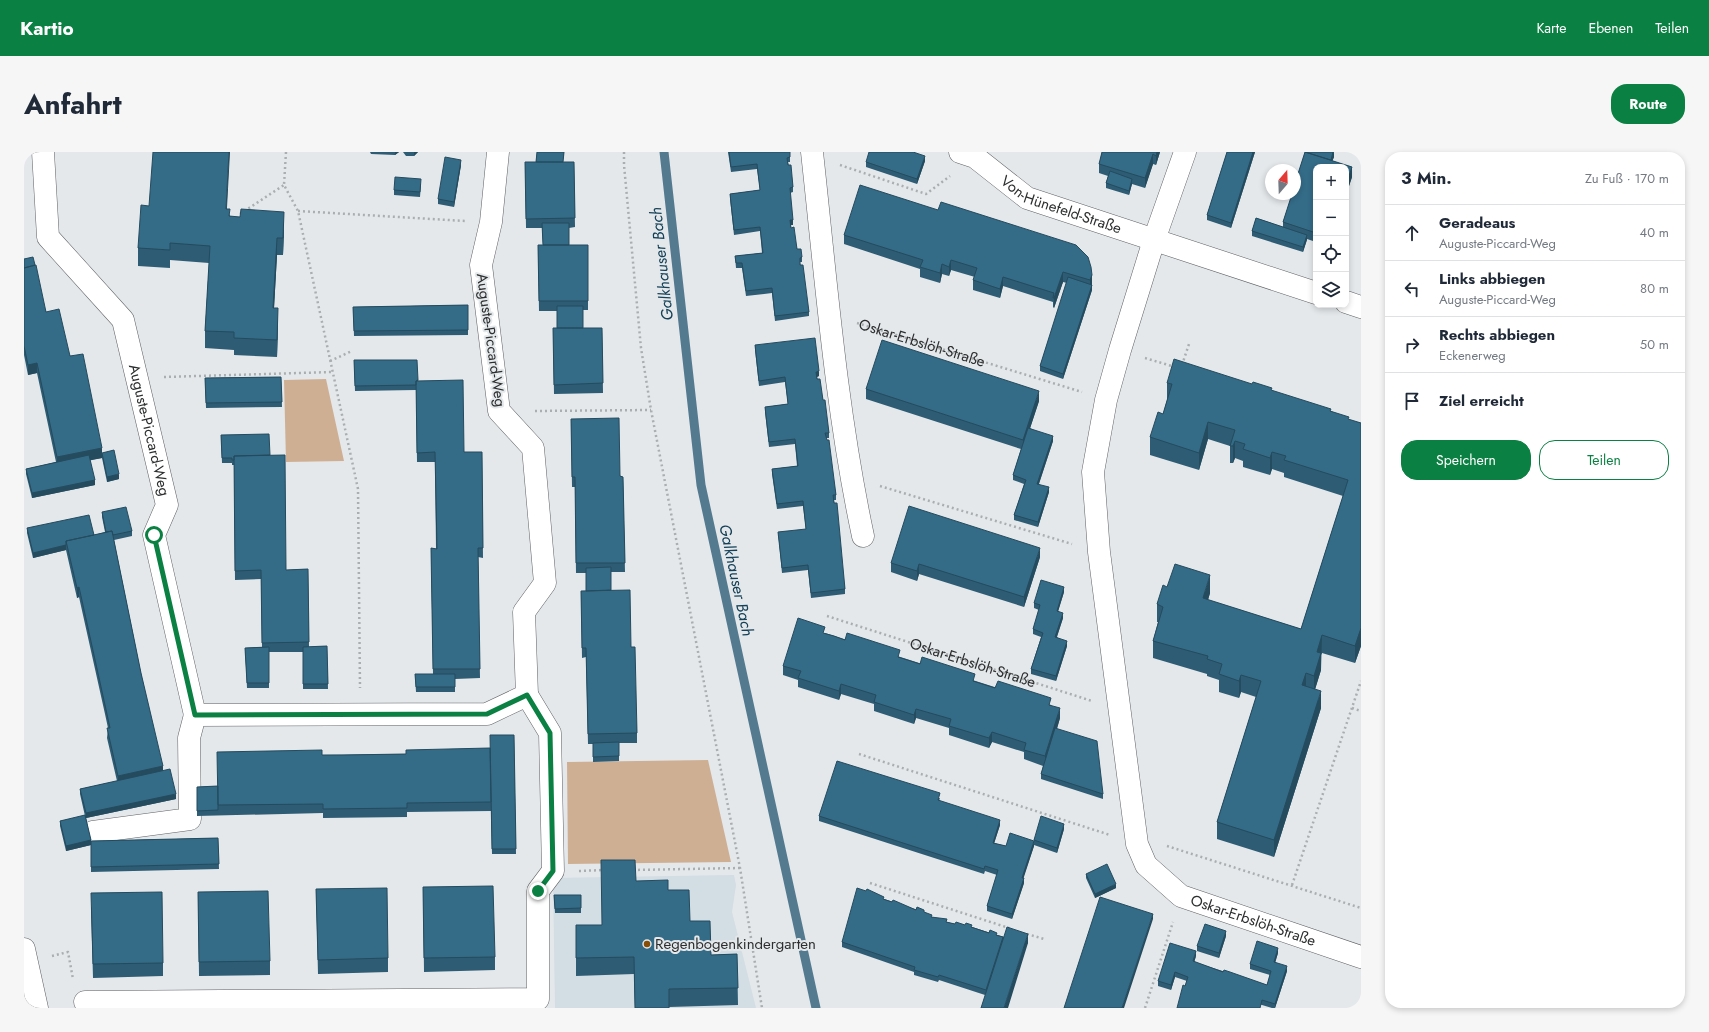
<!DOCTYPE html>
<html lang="de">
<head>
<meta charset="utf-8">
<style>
  :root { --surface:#fff; --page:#f6f6f7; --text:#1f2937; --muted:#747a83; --line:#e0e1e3; --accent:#0b8043 }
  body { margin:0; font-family:Jost,sans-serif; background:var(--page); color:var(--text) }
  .controls { position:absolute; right:12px; top:12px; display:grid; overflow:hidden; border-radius:8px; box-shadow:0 2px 6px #0003 }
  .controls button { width:36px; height:36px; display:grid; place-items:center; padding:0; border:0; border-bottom:1px solid var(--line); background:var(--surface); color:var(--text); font:20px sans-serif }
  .compass { position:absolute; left:1241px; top:12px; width:36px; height:36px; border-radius:50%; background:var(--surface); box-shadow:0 2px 6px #0003; rotate:19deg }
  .stop { position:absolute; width:12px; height:12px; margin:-9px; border:3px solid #0b8043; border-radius:50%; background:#fff }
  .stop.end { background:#0b8043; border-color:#fff; box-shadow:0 1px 4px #0008 }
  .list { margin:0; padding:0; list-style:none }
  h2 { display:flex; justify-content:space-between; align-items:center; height:52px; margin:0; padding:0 16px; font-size:17px }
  h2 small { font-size:13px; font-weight:400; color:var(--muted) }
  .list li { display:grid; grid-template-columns:26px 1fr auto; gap:12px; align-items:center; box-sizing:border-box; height:56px; padding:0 16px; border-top:1px solid var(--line) }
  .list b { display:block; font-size:15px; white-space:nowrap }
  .list p { margin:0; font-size:13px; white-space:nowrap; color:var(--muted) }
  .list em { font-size:13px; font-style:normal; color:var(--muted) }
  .actions { display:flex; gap:8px; padding:12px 16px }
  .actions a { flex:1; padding:9px 0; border:1px solid var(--accent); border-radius:16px; text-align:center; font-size:14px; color:var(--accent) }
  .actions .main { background:var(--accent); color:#fff }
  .icon { flex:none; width:22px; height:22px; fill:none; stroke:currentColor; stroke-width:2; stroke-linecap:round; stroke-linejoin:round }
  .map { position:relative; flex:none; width:1337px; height:856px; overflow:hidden; border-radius:16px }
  header { display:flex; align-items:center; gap:24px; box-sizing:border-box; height:56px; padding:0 20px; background:var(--accent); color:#fff }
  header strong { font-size:19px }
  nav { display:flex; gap:22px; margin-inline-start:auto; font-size:14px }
  .intro { display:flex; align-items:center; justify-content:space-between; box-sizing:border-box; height:96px; padding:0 24px }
  h1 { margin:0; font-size:28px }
  .button { padding:10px 18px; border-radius:16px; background:var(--accent); color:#fff; font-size:14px; font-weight:700 }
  main { display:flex; gap:24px; padding:0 24px }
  aside { flex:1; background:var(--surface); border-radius:16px; box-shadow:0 2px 6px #0003 }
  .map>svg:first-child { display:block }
  .built { fill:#d3dde4 }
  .green { fill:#cfaf93 }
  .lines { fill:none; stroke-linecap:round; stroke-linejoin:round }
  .stream { stroke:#547a90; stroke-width:9 }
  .minor-casing { stroke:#5f6265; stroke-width:23 }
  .major-casing { stroke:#5f6265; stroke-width:23 }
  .path { stroke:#abaeb0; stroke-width:2.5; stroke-dasharray:2 3; stroke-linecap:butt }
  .minor { stroke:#fff; stroke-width:22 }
  .major { stroke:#fff; stroke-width:22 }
  .wall { fill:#2d5c74 }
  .shaded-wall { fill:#244b5e }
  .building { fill:#346b87; stroke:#244b5e }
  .route { stroke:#0b8043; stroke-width:5 }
  .poi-dot { fill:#884d07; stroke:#e4e8eb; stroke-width:1.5 }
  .labels { text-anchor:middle; stroke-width:4; stroke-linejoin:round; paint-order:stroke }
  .street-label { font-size:15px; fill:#2d2e2f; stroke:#e4e8eb }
  .poi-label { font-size:15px; fill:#2d2e2f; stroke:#e4e8eb; text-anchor:start }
  .water-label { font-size:16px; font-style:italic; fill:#144158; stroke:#e4e8eb }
</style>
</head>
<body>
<header>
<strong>Kartio</strong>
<nav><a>Karte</a><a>Ebenen</a><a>Teilen</a></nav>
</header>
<div class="intro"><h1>Anfahrt</h1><a class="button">Route</a></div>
<main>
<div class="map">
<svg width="1337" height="856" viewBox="0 0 1337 856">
  <rect width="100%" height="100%" fill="#e4e8eb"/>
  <path class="built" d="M710 723 712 733 708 760 732 856H531L529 726Z"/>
  <path class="green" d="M302 227 320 309 262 310 260 228Z
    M684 608 707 710 544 712 543 610Z"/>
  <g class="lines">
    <path class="stream" d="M640 0 677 333 792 856"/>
    <defs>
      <g id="minor">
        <path id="s3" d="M19 0 24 85 99 168 143 353 130 383 171 563 463 562 503 543 500 460 521 431 509 296 475 259 457 113 467 70 474 0"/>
        <path d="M788 0C802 128 812 258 839 384"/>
        <path id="s4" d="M936 0 951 5 1003 46 1292 141"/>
        <path id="s5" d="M1161 0 1130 88 1096 198 1082 248 1069 320 1075 400 1113 692 1122 713 1157 744 1337 805"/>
        <path d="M1322 150 1337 155"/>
        <path d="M69 680 166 667 165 586 171 563"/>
        <path d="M61 850 514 847V739L529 719 526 581 503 543"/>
      </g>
      <path id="major" d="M0 797 13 856"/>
    </defs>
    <use href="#minor" class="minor-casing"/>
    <use href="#major" class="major-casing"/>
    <g class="path">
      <path d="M262 0 260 33 274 59 334 337 336 536"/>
      <path d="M600 0V13L617 196 627 258 716 716 738 856"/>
      <path d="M816 13 902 42 926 24"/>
      <path d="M274 59 441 69"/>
      <path d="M216 62 260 33"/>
      <path id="s1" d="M833 171 1058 240"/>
      <path d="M1121 206 1151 215"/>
      <path d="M306 209 328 199"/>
      <path d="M1158 213 1165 192"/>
      <path d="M140 225 309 220"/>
      <path d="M511 259 627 258"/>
      <path d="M856 334 1048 392"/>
      <path id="s2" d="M803 464 1068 549"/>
      <path d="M1328 556 1337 559"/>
      <path d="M835 602 1086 683"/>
      <path d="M1143 694 1337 756"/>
      <path d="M609 718 716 716"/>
      <path d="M555 719 580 718"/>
      <path d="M846 731 985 776"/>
      <path d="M1268 733 1337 529"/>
      <path d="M1003 782 1020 787"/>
      <path d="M28 804 44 800 49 827"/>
      <path d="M1121 856 1149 770"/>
    </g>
    <use href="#minor" class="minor"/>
    <use href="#major" class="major"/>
  </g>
  <path class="wall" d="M346 0H375L371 3 347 2Z
    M379 0H394L390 4H382Z
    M513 0H540L539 10H550L551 75 545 76V93H564V158H559V176H578L579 241 530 242 529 176H533V159H515L514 93H519L518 76H502L501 10H512Z
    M704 0H766V10H764L769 35V40L766 41 769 73H767V76L773 97 778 105V110H776L785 160V164L751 169 748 141 722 144 718 116H712L711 104 738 101 736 79 710 83 706 47V42L736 38 733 17 707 20Z
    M1078 0H1136L1132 13 1129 12 1121 36 1108 32 1105 43 1082 36V31L1084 24 1075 21V12Z
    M1203 0H1231L1207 76 1183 68V63Z
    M1281 0H1310V5L1308 9 1328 15V25L1322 43V15H1292V90L1283 87 1279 100 1228 84V79L1232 66 1259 75V70L1268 42H1271V31Z
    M901 9 893 32 842 15V10Z
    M437 13 430 55 414 52V47Z
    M397 32 396 45 370 43V38Z
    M125 54 203 57 206 64 260 78 259 103H253L250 156 254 173 253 205 210 203V198L181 196V179L185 111 146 108V116L114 114V96Z
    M820 83 1068 123V138L1039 227 1016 219V214L1043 131 1039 130 1030 156 1029 155V150L979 134 976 146 949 138V128L951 125 927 118 925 124 918 122 916 131 896 125V117L820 92Z
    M0 107 22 160 46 204 78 301 95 327 83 330 78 306 66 308 71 333 8 346 2 322V317L32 310 13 221 4 223 0 203Z
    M444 153V183L330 184 329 155Z
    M731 193 795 224 793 225 799 248 805 281V286H802L812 343V348H810L821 437V442L787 446 784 418 758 421 754 380 782 378 779 354 753 357 748 322V317L773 314 771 292 745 295 741 260V255L764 252 761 230 735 234 731 198Z
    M330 208 394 228 440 300H458L459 406 454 405 456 526 431 527V540H392L391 522H409L407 396 412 397 411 310H393L392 238 331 239Z
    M257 225 258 255 182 256 181 226Z
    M1143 231 1248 239 1307 259 1325 268 1337 271V494L1331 511 1298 501 1297 503V518L1291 537 1297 556 1250 705 1193 687V670L1232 545 1217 540 1215 546 1195 540V528L1183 524V522L1129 506V489L1134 470H1133V452L1143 435 1186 441 1184 448 1277 477 1319 344 1260 325V321L1248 317 1246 323 1219 315V309L1211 306 1209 311H1206V294L1184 287 1175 318 1126 303V285L1139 262 1143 248Z
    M842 237 1015 249 1006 276 1029 289 1015 332 1025 340 1014 375 990 368V363L1000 332 989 328V323L997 297 842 247Z
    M547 267 596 324 599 325 601 420H587V438L607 495 613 581V591H595V609L569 610V592H564L562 505 558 506 557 439H562V421H552L551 335H548Z
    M197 283 246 303 262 418 284 417 285 495 303 494 304 537H279V500H245V536H223L221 496 238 495 237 427 211 428 210 313H208V311H198Z
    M78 360 108 379V384L90 388 117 521 139 619 152 647 62 666 67 689 194 686 195 717 67 720V693L42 699 36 674V669L61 664 56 642V637L93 629 83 586 84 576 81 562 55 445 53 446 42 398 9 406 3 381V376L70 383 81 380 78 365Z
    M1016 405 1000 455 895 422 893 429 867 420V411Z
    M1040 440 1034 459 1039 466 1033 485 1043 494 1032 529 1007 522V517L1017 485 1009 482V477L1015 458 1010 456V451Z
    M801 481 1027 553 1036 566 1033 577 1079 642V647L1017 627V622L1019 614 1000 607V600L968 590 965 596 925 583V576L892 566 890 572 850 559V552L817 542 815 548 774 535V528L759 523V514Z
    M490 583 492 702H468L467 659 383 660V665L299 666V661L173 664V635L194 634 298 603 382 602 466 596Z
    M916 646 915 649 976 673 970 691 982 694H1010L999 726 1000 731 988 767 963 759V754L973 723 961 719 960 722 795 669V664Z
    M1040 677 1033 701 1010 693V688Z
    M1062 722 1092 736 1071 746 1062 726Z
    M612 729 644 738 666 769 687 803 713 802 714 853 645 855V856H611L610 822 552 824V773H578Z
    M399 735 471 805V818L400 820Z
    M292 737 364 806V820L294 822Z
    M174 740 246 809V823L175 824Z
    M530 743H557V761H531Z
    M860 747 900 760 908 765 923 770 931 772 948 775 973 783 1004 791 961 843 915 828 914 830 890 823V820L818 795V790Z
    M67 755 139 811V824L69 826Z
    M1202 784 1195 806 1173 799V794Z
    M1254 801 1251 810 1263 819 1251 856H1248L1238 853 1161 834 1163 829 1151 825 1147 838 1134 834V829L1172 804 1170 810 1243 833 1246 823 1226 817V812Z"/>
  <path class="shaded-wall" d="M205 0H206L202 74V57Z
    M371 0H375L371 3Z
    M390 0H394L390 4Z
    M1133 0H1136L1132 13V4Z
    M1229 0H1231L1207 76V71Z
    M1310 0V5L1306 15 1305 13Z
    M1129 2V12L1121 36V26Z
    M901 4V9L893 32V27Z
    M437 8V13L430 55V50Z
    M1328 15V25L1322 43V33Z
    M1108 27V32L1105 43V39Z
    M260 60V78L259 103V86Z
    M766 68H769V73H766Z
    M1283 83V88L1279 100V95Z
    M253 86V103L249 174V156Z
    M927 108V118L925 124V115Z
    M918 112V122L916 131V121Z
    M1039 120V130L1030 156V146Z
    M1068 123V138L1039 227V222L1066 137V128Z
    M979 125V134L976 146V137Z
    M254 156V173L253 205V188Z
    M13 211V221L4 223V213Z
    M795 219V224L792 225V220Z
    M1015 239V249L999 298V288Z
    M1184 270V287L1175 318V301Z
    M1029 284V289L1013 337V332Z
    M1211 289V306L1209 311V294Z
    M78 296V306L33 315V305Z
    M1248 300V317L1246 323V306Z
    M95 322V327L83 330V325Z
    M71 328V333L8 346V341Z
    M1025 335V340L1014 375V370Z
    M42 393V398L9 406V401Z
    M1016 396V405L1000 455V445Z
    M895 412V422L893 429V419Z
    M1186 423V441L1179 464V446Z
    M55 435V445L53 446V436Z
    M1040 435V440L1033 463V459Z
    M1039 461V466L1031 490V485Z
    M1337 476V494L1331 511V494Z
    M1298 483 1297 518 1290 541V524L1293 500Z
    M1043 489V494L1032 529V524Z
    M1282 521V539L1278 533Z
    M1217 523V540L1215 546V529Z
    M817 532V542L815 548V539Z
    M1297 539V556L1250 705V688Z
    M1036 556V566L1021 614V604Z
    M892 557V566L890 572V563Z
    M968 580V590L965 596V586Z
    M139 614V624L94 634V624Z
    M152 642V647L62 666V661Z
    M976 668V673L969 695V691Z
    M1040 672V677L1033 701V696Z
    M67 688V693L42 699V694Z
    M1010 689V694L998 731V726Z
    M1000 726V731L988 767V762Z
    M1092 732V736L1071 746V742Z
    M1129 762V767L1100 856H1098Z
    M1202 779V784L1195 806V801Z
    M1004 782V791L984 856H980Z
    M1254 796V801L1250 815V810Z
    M1172 799V804L1169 814V809Z
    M1263 814V819L1251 856V852Z
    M1151 820V825L1147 838V833Z"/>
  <path class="building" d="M129 0H205L202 57H206L205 64 216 65 217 57 260 60 259 86H253L249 156H254L253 188 210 186V180L181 179 186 94 146 91V98L114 96 117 53 125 54Z
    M513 0H540L539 10H512Z
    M705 0H766V5L763 6 764 13H767L769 35 766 36 769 68H766L767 76 770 75 773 97H777L778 105 776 106V113H779L785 160 751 164 748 136 722 139 718 111H712L711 104 739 101 736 75 710 78 706 42 736 38 733 12 707 15Z
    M845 0H889L901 4 893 27 842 10Z
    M1078 0H1133L1132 4 1129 2 1121 26 1075 12Z
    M1203 0H1229L1207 71 1183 63Z
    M1281 0 1328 15 1322 33V15H1292V81L1259 70 1268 42H1271V31Z
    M1281 0H1309L1307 8Z
    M421 5 437 8 430 50 414 47Z
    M501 10H550L551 66 502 67Z
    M1086 19 1108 27 1105 39 1082 31Z
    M371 25 397 27 396 40 370 38Z
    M836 33 914 58 917 50 1052 93 1064 105 1067 115 1068 123 1066 128 1039 120 1030 146H1029L1030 141 979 125 976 137 949 128 953 116 927 108 925 115 918 112 916 121 896 115 899 108 820 83Z
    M1232 66 1283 83 1279 95 1228 79Z
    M518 71H545V93H519Z
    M514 93H564V149H515Z
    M9 105 11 113 0 116V107Z
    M12 113 22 160 35 157 46 204 59 202 78 296 33 305 13 211 4 213 0 194V116Z
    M1044 125 1068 133 1039 222 1016 214Z
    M444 153V178L330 179 329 155Z
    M533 154H559V176H533Z
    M529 176H578L579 231 530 233Z
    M791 186 795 219 792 220 793 227H796L799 248H801L805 281H801L803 288H805L812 343H809L810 351H813L821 437 787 441 784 413 758 416 754 380 782 377 779 349 753 352 748 317 774 314 771 287 745 290 741 255 764 252 761 225 735 229 731 193Z
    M858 188 1015 239 999 288 842 237Z
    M1150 207 1228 232 1229 230 1248 236 1247 238 1307 257 1306 259 1325 265 1324 267 1337 271V476L1331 494 1298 483 1293 500 1297 501 1290 524 1282 521 1278 533 1297 539 1250 688 1193 670 1237 529 1217 523 1215 529 1195 522 1198 512 1183 507 1184 504 1129 489 1139 455 1133 452 1139 433 1143 435 1151 412 1186 423 1179 446 1277 477 1324 328 1260 308 1262 304 1248 300 1246 306 1219 297 1221 292 1211 289 1209 294H1206L1211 278 1184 270 1175 301 1126 285 1134 260 1139 262 1148 232 1143 231Z
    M330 208H393L394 228 392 229V233L331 234Z
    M257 225 258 250 182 251 181 226Z
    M439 228 440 300H458L459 396H454L456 517H409L407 396 413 397 411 300 393 301 392 229Z
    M595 266 596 324 599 325 601 411H552L551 325H548L547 267Z
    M1004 276 1029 284 1013 332 1025 335 1014 370 990 363 1002 328 989 323Z
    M245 282 246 303 210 304V308H208V306H198L197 283Z
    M90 298 95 322 83 325 78 301Z
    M65 303 71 328 8 341 2 317Z
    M261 303 262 418 284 417 285 490 238 491 237 418 211 419 210 304Z
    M885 354 1016 396 1000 445 895 412 893 419 867 411Z
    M102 355 108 379 89 383 88 379 82 380 78 360Z
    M65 363 70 383 42 389V393L9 401 3 376Z
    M88 379 117 521 139 614 94 624 83 576H86L81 553 55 435 53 436 42 389Z
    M587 415V438L562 439V416Z
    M1017 428 1040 435 1033 459 1039 461 1031 485 1043 489 1032 524 1007 517 1019 481 1009 477 1016 453 1010 451Z
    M606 438 607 495H611L613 581 564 582 562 496H558L557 439Z
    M774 466 801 475 799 481 810 484 821 488 823 481 876 498 874 505 896 512 898 505 951 522 949 529 971 536 974 529 1027 546 1025 553 1036 556 1021 604 1000 598 1002 591 968 580 965 586 925 574 927 567 892 557 890 563 850 550 852 543 817 532 815 539 774 526 777 519 759 514Z
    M303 494 304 532H279V495Z
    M245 495V531H223L221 496Z
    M391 522H431V535H392Z
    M1031 576 1073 589 1079 642 1017 622Z
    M466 583H490L492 697H468Z
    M595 590V604L569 605V591Z
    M466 596 467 650 383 651V656L299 657V652L194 653 193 600 298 598V603H319L382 602V598Z
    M813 609 916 641 914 648 976 668 969 691 982 694 986 681 1010 689 998 726H1000L988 762 963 754 974 718 961 714 960 717 795 664Z
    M146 617 152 642 62 661 56 637Z
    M194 634V658L173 659V635Z
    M61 663 67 688 42 694 36 669Z
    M1017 664 1040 672 1033 696 1010 688Z
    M194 686 195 712 67 715V689Z
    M577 708H611L612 729 644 728V738H665L666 769H686L687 803 713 802 714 836 645 837V856H611L610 805 552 806V773H578Z
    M1083 712 1092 732 1071 742 1062 722Z
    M469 734 471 805 400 806 399 735Z
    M363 736 364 806 294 808 292 737Z
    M833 736 842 739 843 737 860 745 859 747 868 750 869 748 892 758 893 755 900 758V760L908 763 907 765 923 767 922 770 931 772 932 770 941 773 942 771 948 773 947 775 965 781 966 778 973 781 972 783 979 785 962 838 915 823 914 825 890 818 891 815 818 790Z
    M244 739 246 809 175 810 174 740Z
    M138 740 139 811 69 812 67 741Z
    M530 743H557V756L531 757Z
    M1076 745 1129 762 1098 856H1040Z
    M1181 772 1202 779 1195 801 1173 794Z
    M983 775 1004 782 980 856H957Z
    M1233 789 1254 796 1250 810 1263 814 1251 852 1238 848 1236 856H1153L1159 833 1161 834 1164 825 1151 820 1147 833 1134 829 1146 791 1172 799 1169 809 1199 820 1200 818 1206 820 1243 833 1247 819 1226 812Z"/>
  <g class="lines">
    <path class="route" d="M130 383 171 563 463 562 503 543 526 581 529 719 514 739"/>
  </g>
  <circle class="poi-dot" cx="623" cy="792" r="4"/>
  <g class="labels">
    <g class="street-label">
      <text dy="5" stroke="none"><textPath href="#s4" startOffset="116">Von-Hünefeld-Straße</textPath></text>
      <text transform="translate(467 188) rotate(82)" y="5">Auguste-Piccard-Weg</text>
      <text dy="5" stroke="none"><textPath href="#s1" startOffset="68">Oskar-Erbslöh-Straße</textPath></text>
      <text dy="5" stroke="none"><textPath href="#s3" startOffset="310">Auguste-Piccard-Weg</textPath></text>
      <text dy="5" stroke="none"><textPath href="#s2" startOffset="153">Oskar-Erbslöh-Straße</textPath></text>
      <text dy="5" stroke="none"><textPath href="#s5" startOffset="854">Oskar-Erbslöh-Straße</textPath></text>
    </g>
    <g class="poi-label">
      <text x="631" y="797">Regenbogenkindergarten</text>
    </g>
    <g class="water-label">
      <text transform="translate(637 112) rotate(-96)" y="6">Galkhauser Bach</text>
      <text transform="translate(713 428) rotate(78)" y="6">Galkhauser Bach</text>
    </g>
  </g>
</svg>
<div class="controls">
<button>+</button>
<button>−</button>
<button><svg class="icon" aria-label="locate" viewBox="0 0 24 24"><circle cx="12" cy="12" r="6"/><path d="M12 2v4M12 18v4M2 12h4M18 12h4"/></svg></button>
<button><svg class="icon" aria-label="layers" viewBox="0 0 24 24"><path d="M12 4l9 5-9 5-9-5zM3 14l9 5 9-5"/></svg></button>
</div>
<svg class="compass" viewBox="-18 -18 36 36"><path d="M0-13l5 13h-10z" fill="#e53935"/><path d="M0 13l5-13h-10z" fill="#747a83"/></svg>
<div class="stop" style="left:130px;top:383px"></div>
<div class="stop end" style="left:514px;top:739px"></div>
</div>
<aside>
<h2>3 Min.<small>Zu Fuß · 170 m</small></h2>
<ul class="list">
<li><svg class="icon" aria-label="ahead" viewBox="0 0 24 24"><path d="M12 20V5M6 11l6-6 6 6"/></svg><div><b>Geradeaus</b><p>Auguste-Piccard-Weg</p></div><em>40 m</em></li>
<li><svg class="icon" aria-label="left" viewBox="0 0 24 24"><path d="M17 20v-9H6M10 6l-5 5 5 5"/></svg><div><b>Links abbiegen</b><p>Auguste-Piccard-Weg</p></div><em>80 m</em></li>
<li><svg class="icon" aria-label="right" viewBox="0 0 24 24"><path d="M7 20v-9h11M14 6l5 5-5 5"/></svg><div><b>Rechts abbiegen</b><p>Eckenerweg</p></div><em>50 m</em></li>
<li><svg class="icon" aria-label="arrive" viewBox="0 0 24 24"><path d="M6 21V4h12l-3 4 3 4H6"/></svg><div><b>Ziel erreicht</b></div></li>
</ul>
<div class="actions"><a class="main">Speichern</a><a>Teilen</a></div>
</aside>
</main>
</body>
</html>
